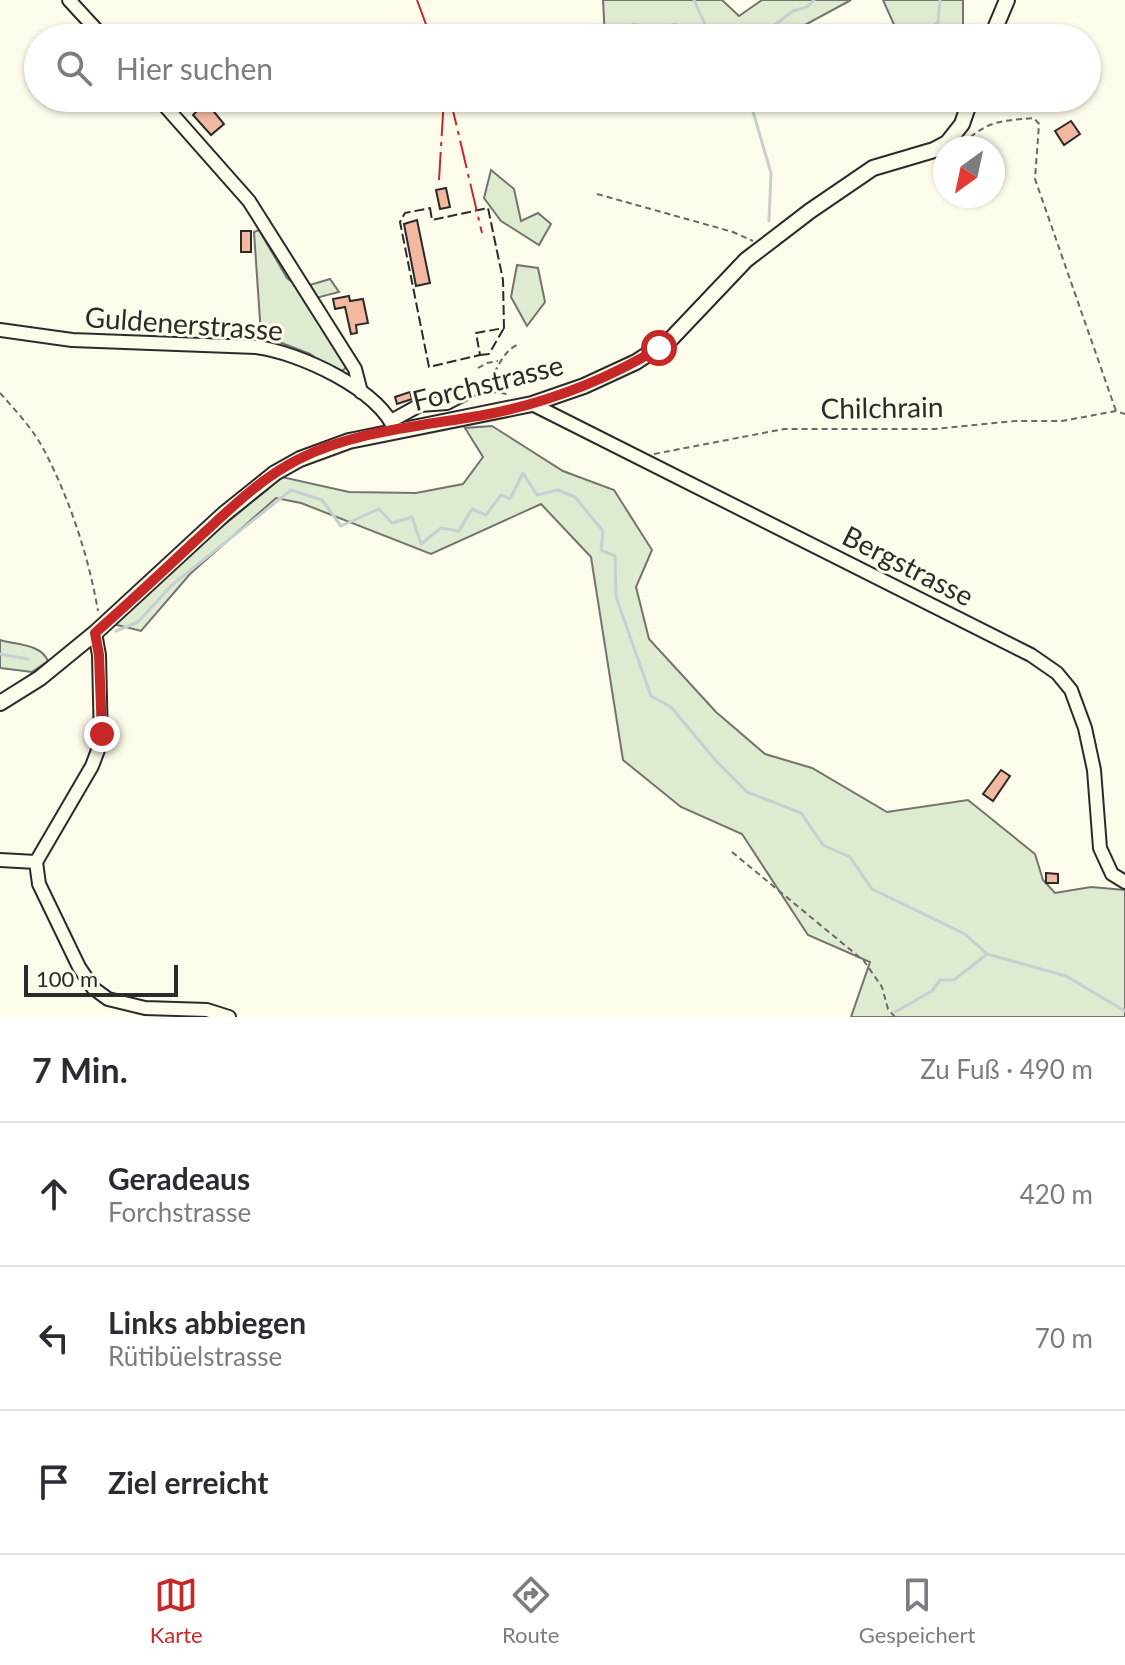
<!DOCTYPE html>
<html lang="de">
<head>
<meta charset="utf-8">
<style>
  :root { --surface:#fff; --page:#f7f7f7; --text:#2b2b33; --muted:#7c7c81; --line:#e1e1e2; --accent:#c62828 }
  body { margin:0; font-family:Lato,sans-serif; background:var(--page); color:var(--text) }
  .compass { position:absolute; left:933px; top:136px; width:72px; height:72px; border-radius:50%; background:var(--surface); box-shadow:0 2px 6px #0004; rotate:213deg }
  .scale { position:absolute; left:24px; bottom:20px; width:154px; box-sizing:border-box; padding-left:8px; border:4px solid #2b2b2b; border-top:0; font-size:22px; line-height:28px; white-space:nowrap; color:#2b2b2b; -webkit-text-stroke:6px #fdfbea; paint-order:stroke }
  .stop { position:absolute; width:24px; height:24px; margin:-18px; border:6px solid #c62828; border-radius:50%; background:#fff }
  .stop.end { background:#c62828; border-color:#fff; box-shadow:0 2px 8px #0008 }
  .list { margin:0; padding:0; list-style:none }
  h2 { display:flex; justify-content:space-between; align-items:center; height:104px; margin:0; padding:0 32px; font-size:34px }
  h2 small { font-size:26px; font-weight:400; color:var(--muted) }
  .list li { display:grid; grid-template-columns:52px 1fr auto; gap:24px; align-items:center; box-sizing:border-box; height:144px; padding:0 32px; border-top:2px solid var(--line) }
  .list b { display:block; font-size:30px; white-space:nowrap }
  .list p { margin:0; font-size:26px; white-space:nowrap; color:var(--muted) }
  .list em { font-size:26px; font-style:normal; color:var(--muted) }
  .icon { flex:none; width:44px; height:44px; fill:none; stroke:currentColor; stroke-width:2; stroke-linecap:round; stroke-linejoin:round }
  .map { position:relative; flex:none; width:1125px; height:1017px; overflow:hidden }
  .search { position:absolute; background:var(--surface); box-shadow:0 2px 6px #0004; left:24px; right:24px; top:24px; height:88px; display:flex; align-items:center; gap:20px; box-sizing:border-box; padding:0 28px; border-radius:44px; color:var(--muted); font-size:30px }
  .sheet { height:536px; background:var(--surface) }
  nav { display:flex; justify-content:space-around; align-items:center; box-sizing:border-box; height:112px; border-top:2px solid var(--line); background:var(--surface); font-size:22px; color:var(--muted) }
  nav a { display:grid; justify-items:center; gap:4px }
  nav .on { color:var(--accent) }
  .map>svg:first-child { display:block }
  .green { fill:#deebd1; stroke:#74746e; stroke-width:2 }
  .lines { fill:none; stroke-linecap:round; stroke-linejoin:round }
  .stream { stroke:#c7d0d0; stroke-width:3 }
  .building { fill:#f2b8a0; stroke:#2b2b2b; stroke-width:2 }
  .minor-casing { stroke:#2b2b2b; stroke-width:16 }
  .major-casing { stroke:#2b2b2b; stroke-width:18 }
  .path { stroke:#6a6964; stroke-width:2; stroke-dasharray:6 4; stroke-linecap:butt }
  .minor { stroke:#fdfbea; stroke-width:12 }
  .major { stroke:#fdfbea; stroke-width:14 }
  .fence { stroke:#2b2b2b; stroke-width:2; stroke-dasharray:10 4; stroke-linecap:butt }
  .power { stroke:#c62828; stroke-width:2; stroke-dasharray:28 6 4 6; stroke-linecap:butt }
  .route { stroke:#c62828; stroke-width:10 }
  .labels { text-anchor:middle; stroke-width:6; stroke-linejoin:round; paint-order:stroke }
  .street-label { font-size:28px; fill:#2b2b2b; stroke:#fdfbea }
</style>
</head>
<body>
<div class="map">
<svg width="1125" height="1017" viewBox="0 0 1125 1017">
  <rect width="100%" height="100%" fill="#fdfbea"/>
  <path class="green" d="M603 0H722L739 16 762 0H851L801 27 793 38H605Z
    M883 0H963V38H900Z
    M491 170 514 189 521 221 538 213 551 224 539 245 501 221 484 198Z
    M259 230 287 278 300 288 330 279 339 292 304 301 337 350 346 368 337 374 310 354 261 335 254 232Z
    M517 265 538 268 545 302 527 326 511 297Z
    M492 426 563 471 614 490 652 550 636 587 649 639 716 712 765 754 812 768 887 812 968 800 1035 854 1043 880 1055 893 1091 887 1125 890V1017H851L870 962 808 935 742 834 681 807 623 760 591 557 541 504 431 554 301 503 276 498 190 574 141 631 113 624 212 535 282 477 349 492 416 493 463 484 483 457 465 428Z
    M0 640C17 645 41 644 48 661L32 672 0 668Z"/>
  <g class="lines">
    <path class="stream" d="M694 0 708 31
      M633 24 663 29
      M658 38 663 29 674 24C691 30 707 29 722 38
      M758 38 793 11 807 7 814 0
      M928 38 927 31 938 22 940 0
      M749 98 771 173 769 221
      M116 631 138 622 172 585 291 490 322 500 341 526 379 509 392 523 412 517 421 544 441 528 459 531 472 509 486 515 501 495 510 499 523 473 537 495 558 490 575 497 603 531 601 550 615 556 616 597 651 696 671 707 716 761 747 792 801 813 823 845 850 857 872 889 965 934 987 954 1066 976 1125 1011
      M0 654 28 659
      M895 1012 932 991 940 980H954L987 954"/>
  </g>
  <path class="building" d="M190 98H211L215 107 211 108 224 124 211 135 193 115 196 112Z
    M1071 121 1080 134 1064 145 1055 131Z
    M446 188 450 207 440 209 436 190Z
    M417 220 430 283 416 286 404 224Z
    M241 231H251V252H241Z
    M349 296 350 301 363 299 368 323 356 325 357 333 351 334 345 307 335 309 333 299Z
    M410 392 412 399 397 404 395 397Z
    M1001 770 1010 776 993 801 983 794Z
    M1046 873 1058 874V883H1046Z"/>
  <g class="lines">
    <defs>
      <path id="minor" d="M69 0 104 38
        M158 98 249 201 355 369 361 392
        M0 330 72 340 256 347C298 352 381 390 395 431
        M532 404 1031 655 1057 673 1071 690 1085 728 1094 770 1100 848 1112 874 1125 882
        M391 421 420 405 447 403 470 391
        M95 633 99 655 101 742 92 766 36 862 39 884 79 967 93 988 108 999 145 1008 207 1010 229 1017
        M0 860 36 862"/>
      <path id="major" d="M991 38 1007 0
        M0 703 40 678 95 633 224 514 275 473 300 459 349 441 532 404 584 386 636 362 671 339 746 260 810 211 873 168 934 150 947 143 962 124 971 98"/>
    </defs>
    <use href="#minor" class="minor-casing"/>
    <use href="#major" class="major-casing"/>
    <path class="path" d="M963 144C988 120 1000 121 1034 118L1039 124 1035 179 1116 411
      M597 194 733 232 753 241
      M478 368 487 363 498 361
      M495 379 498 392
      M486 391C493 377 502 351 517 345
      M0 393C16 411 34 430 45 452 70 500 89 558 98 611
      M481 394 498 392 510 395
      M654 454 784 429H934L1015 421H1062L1116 411 1125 414
      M732 852 864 961 882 987 888 1009 895 1017"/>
    <use href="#minor" class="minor"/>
    <use href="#major" class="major"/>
    <path class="fence" d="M430 208 432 220 488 208 503 280 504 328 476 333 480 355 429 367 400 222 405 213Z
      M480 355 489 354 504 328"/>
    <path class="power" d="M417 0 431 38
      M450 98 482 233
      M439 180 444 98"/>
  </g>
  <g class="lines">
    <path class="route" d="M102 734 99 655 95 633C129 603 161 573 194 542 227 512 259 479 299 459 356 430 426 426 489 414 549 402 606 380 659 348"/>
  </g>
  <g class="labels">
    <g class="street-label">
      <text transform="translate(184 324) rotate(4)" y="10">Guldenerstrasse</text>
      <text transform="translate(488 383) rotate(-14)" y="10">Forchstrasse</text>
      <text transform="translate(882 408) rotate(-1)" y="10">Chilchrain</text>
      <text transform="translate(908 566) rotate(27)" y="10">Bergstrasse</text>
    </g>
  </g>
</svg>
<svg class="compass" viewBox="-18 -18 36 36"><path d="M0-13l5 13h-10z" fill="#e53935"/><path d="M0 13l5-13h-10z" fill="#7c7c81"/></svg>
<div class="scale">100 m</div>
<div class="stop" style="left:659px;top:348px"></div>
<div class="stop end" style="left:102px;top:734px"></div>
<div class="search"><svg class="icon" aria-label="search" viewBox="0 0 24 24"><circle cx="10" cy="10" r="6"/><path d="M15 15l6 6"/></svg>Hier suchen</div>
</div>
<section class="sheet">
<h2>7 Min.<small>Zu Fuß · 490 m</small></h2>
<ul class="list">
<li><svg class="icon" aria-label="ahead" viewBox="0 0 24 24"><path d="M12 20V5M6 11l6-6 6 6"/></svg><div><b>Geradeaus</b><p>Forchstrasse</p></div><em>420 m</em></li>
<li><svg class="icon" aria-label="left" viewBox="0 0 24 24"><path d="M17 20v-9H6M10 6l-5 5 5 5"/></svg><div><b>Links abbiegen</b><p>Rütibüelstrasse</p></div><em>70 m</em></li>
<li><svg class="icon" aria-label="arrive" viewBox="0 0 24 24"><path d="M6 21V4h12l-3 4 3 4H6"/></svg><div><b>Ziel erreicht</b></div></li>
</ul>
</section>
<nav>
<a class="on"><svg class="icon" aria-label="map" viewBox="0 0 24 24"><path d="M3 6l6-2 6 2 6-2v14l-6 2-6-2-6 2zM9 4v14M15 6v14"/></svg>Karte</a>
<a><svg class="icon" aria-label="directions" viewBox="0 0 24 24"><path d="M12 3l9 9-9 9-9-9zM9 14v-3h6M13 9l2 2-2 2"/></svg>Route</a>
<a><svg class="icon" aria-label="saved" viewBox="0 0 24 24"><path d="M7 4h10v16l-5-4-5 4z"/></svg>Gespeichert</a>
</nav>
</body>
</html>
